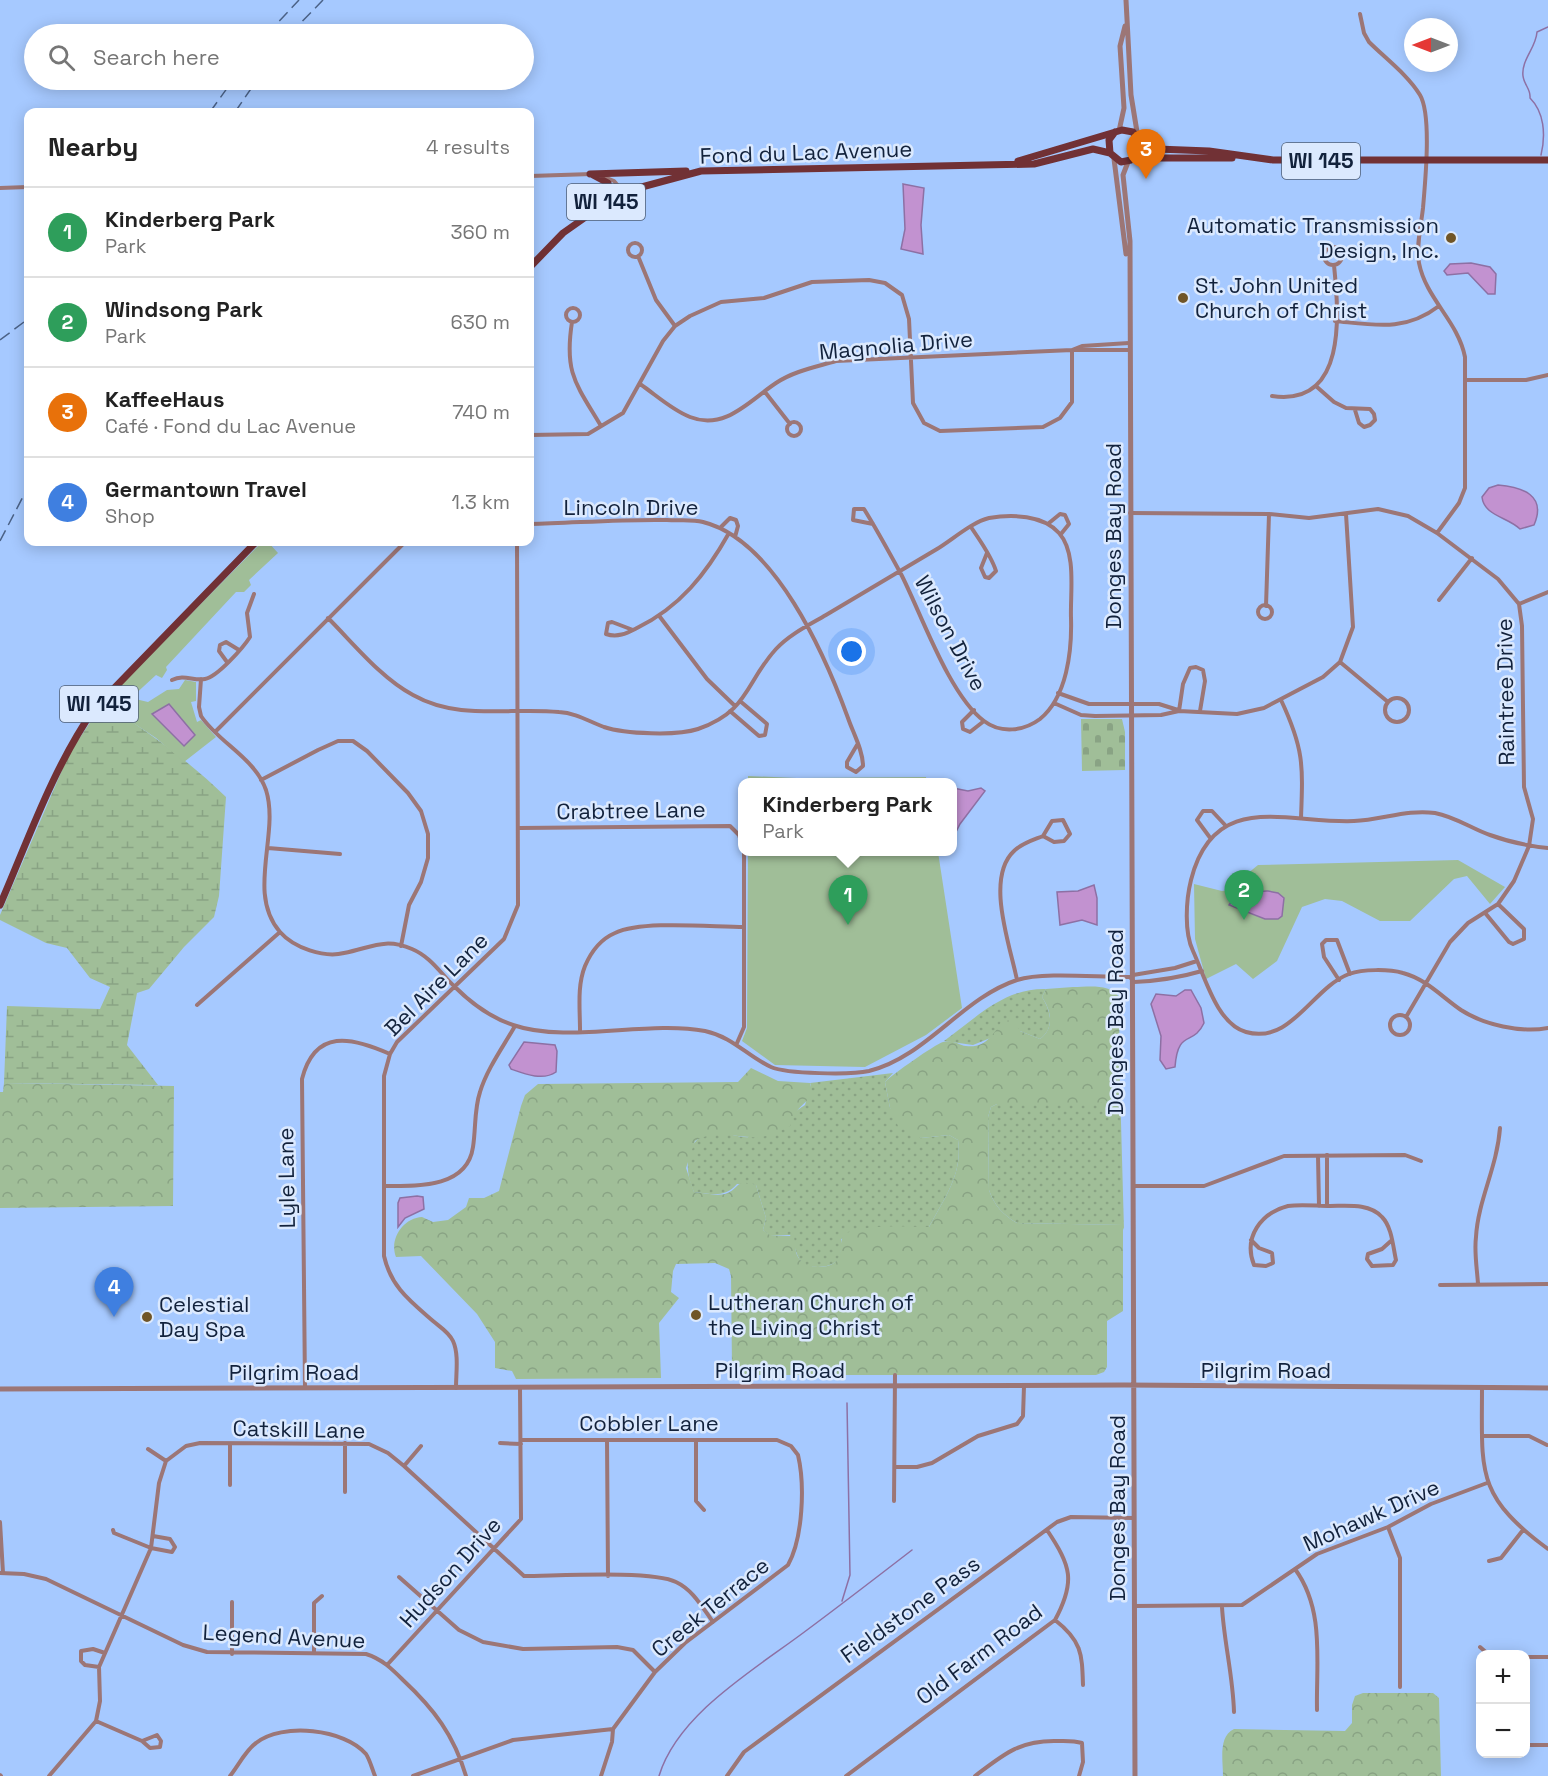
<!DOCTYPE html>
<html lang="en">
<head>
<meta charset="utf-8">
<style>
  :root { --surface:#fff; --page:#f2f2f2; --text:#222; --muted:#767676; --line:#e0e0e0; --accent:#0b8043 }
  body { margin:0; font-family:"Space Grotesk",sans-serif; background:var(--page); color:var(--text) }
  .controls { position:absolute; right:18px; bottom:18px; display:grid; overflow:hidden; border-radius:12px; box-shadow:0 3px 15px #0003 }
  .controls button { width:54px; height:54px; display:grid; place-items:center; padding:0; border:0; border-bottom:2px solid var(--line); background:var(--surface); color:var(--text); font:30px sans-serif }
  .compass { position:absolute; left:1404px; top:18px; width:54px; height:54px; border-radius:50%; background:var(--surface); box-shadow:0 3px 15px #0003; rotate:270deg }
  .you { position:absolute; left:852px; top:652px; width:21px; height:21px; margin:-15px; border:4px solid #fff; border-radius:50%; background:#1a73e8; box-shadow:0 0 0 9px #1a73e833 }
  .badge { display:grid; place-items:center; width:39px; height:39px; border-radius:50%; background:var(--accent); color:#fff; font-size:20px; font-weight:700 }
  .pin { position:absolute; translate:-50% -50px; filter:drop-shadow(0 2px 3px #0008) }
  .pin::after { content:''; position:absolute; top:32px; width:21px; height:18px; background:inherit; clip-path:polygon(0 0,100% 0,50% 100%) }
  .popup { position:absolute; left:738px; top:778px; width:219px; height:78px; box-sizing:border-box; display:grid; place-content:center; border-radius:12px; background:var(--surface); filter:drop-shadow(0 2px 4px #0005); font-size:20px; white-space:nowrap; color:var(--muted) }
  .popup b { font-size:22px; color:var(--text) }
  .popup::after { content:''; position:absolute; left:50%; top:100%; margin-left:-12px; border:12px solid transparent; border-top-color:var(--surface) }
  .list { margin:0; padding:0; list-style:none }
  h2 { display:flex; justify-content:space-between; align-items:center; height:78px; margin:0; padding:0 24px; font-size:26px }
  h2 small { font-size:20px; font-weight:400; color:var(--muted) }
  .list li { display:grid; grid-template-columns:39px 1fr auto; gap:18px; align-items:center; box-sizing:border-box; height:90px; padding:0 24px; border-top:2px solid var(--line) }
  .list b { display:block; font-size:22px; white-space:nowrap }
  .list p { margin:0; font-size:20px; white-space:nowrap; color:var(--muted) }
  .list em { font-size:20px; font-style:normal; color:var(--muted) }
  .icon { flex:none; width:33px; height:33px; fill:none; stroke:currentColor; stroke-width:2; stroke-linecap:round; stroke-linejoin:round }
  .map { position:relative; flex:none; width:1548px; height:1776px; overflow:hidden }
  .search { position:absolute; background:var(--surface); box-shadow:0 3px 15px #0003; left:24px; top:24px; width:510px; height:66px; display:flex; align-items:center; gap:15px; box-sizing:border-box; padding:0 21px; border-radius:33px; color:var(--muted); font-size:22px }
  .panel { position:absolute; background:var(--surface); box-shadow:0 3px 15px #0003; left:24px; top:108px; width:510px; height:438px; border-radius:12px }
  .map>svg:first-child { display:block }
  .grass { fill:url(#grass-dots) }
  .forest { fill:url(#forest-crowns) }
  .wetland { fill:url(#wetland-marsh) }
  .cemetery { fill:url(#cemetery-stones) }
  .park { fill:#a0be98 }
  .water { fill:#c292d0; stroke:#8d70a4; stroke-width:1.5 }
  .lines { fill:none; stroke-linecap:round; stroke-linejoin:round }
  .stream { stroke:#8d70a4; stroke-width:1.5 }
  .minor { stroke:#9c7676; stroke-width:4 }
  .tertiary { stroke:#9c7676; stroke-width:5 }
  .primary { stroke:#713135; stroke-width:7 }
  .rail { stroke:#4b6287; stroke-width:1.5; stroke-dasharray:12 6; stroke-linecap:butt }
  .poi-dot { fill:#705527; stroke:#dbe9fe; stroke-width:2 }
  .labels { text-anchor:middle; stroke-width:5; stroke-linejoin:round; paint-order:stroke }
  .shield { fill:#dbe9fe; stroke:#4e5e76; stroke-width:1.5 }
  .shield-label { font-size:21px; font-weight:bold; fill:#12223c }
  .street-label { font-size:22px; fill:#12223c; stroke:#dbe9fe }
  .poi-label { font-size:22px; fill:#12223c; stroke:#dbe9fe; text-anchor:start }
</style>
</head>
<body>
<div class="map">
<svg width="1548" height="1776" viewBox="0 0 1548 1776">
  <defs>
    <pattern id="grass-dots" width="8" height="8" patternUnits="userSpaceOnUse" patternTransform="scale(1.5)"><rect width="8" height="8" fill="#a0be98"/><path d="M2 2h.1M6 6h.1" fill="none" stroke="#89a384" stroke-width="1.8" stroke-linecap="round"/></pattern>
    <pattern id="forest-crowns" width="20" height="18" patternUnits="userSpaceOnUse" patternTransform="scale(1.5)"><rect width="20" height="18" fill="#a0be98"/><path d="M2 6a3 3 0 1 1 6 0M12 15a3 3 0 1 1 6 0" fill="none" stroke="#89a384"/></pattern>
    <pattern id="wetland-marsh" width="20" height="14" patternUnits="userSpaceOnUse" patternTransform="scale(1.5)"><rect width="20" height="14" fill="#a0be98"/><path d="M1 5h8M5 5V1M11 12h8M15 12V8" fill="none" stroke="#89a384"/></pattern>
    <pattern id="cemetery-stones" width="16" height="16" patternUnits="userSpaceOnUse" patternTransform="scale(1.5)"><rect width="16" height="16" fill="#a0be98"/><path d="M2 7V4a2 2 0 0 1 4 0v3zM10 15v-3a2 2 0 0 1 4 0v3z" fill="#89a384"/></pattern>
  </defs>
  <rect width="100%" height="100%" fill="#a6c9ff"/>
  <path class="grass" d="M1046 989 1042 997C1051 1011 1055 1028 1040 1039L1020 1031 993 1037 973 1045 944 1041C976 1018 1004 988 1046 989Z
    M893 1073 885 1082 890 1108 921 1138 949 1135 958 1140C963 1174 944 1199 929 1227L868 1229 841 1239C841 1244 842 1252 839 1258 834 1268 813 1269 804 1264 796 1259 795 1244 790 1235L770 1236 763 1230 766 1218 756 1185 737 1184C725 1198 712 1194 694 1192 683 1169 684 1133 718 1133 728 1133 740 1138 750 1137 758 1137 796 1111 805 1105L811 1085 810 1083Z
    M1120 1086 1124 1230 1122 1225 1017 1223C1003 1215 994 1205 989 1190L988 1117 991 1107 997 1104 1115 1094Z"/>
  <path class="forest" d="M1073 987C1088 987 1110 983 1119 997L1120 1086 1108 1101 1093 1104H997L991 1107 988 1117 989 1190C994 1205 1003 1215 1017 1223L1123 1225V1311L1107 1321V1367L1104 1372 1096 1375H738L732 1368 731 1276 729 1269 715 1263 676 1264 673 1271 671 1292 679 1298 659 1323 661 1378 516 1379 512 1371 495 1368V1342L477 1314 421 1256 396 1257C389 1239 403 1218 422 1217L433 1222 448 1220 466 1207 469 1198H484L499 1191 521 1106 525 1095 538 1084 738 1082 751 1068 778 1081 810 1083C815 1099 804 1101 796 1112 793 1115 792 1122 790 1126 778 1132 764 1139 750 1137 729 1136 714 1130 695 1141L686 1168 694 1192C704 1193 715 1196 725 1194 740 1189 735 1178 756 1185L766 1218 763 1230 771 1236H794C795 1242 795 1250 797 1255 802 1268 824 1270 834 1263 846 1255 835 1236 849 1232 874 1224 904 1227 929 1227 944 1199 963 1174 958 1140L949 1135 921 1138 898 1126 890 1108 885 1082C893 1074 934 1045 943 1042 952 1039 959 1045 966 1046 985 1049 995 1033 1002 1020L1014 1021 1020 1031 1040 1039C1055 1028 1051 1010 1042 997L1046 989Z
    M4 1083 174 1086 173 1206 0 1208V1092H3Z
    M1363 1693H1433L1439 1698 1441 1776H1223C1223 1761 1218 1736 1234 1729L1345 1731 1352 1723V1705L1355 1696Z"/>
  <path class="wetland" d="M103 703C146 730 189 761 226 797L219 896 214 917 184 947 149 989 137 993 127 1045 158 1085 4 1083 7 1006 100 1009 110 987 90 978 67 948 46 943 0 920V915L69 754Z"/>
  <path class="cemetery" d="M1081 719H1122L1125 732V770L1082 771Z"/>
  <path class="park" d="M262 542H268L278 553 249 580 251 585 244 592H236L166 667 167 670 162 678 156 675 131 698 148 702 167 690 179 689 185 680 196 682V701L191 702 197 722 201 720 216 737 184 762 156 738 103 703Z
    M748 776 797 778 926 777 927 782H748Z
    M748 852H938L962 1008 926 1035 865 1067 775 1065 742 1041 747 1028Z
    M1458 860 1505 887 1490 904 1467 876 1454 879 1410 921H1380L1342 901 1325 899 1302 907 1277 961 1253 979 1236 964 1206 979 1195 939 1194 884 1222 891 1238 889 1247 874 1258 865Z"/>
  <path class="water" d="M903 184 924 188 921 225 923 254 901 249 905 229Z
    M1471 263 1490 267 1496 274 1495 294H1488L1468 273 1447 275 1444 271 1450 264Z
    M1498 485C1522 487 1547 495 1534 525L1520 529C1508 517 1484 516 1482 497L1489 488Z
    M169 704 195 735 184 746 152 714Z
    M953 788 968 791 981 788 985 791 960 824 953 838Z
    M1094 885 1097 898V925L1082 920 1060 925 1057 892 1078 891Z
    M1268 891 1278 893 1284 898 1282 916 1278 919H1265L1229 905C1237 893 1255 892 1268 891Z
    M1185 990H1191L1201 1008 1204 1023C1193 1047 1178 1028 1175 1067L1166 1069 1160 1060 1161 1036 1151 1004 1156 994 1176 996Z
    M524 1042 555 1045 557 1051 556 1072C543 1081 525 1074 511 1069L509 1065Z
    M417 1196 423 1197 424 1209 405 1218 398 1227V1203L400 1198Z"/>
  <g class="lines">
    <path class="stream" d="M1541 155C1546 134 1544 112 1530 98 1531 89 1524 85 1523 76 1521 60 1536 48 1537 32L1548 27
      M842 1601 850 1575 847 1403
      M659 1776C678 1713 757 1668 807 1630 842 1604 877 1577 912 1550"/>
    <path class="minor" d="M1360 14 1364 33 1369 42C1385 58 1408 75 1420 95 1432 115 1425 184 1423 208 1421 226 1416 246 1419 263 1426 299 1458 321 1465 357V488L1459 503 1437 533
      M530 176 592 174
      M602 176 614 181 624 193
      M0 188 28 187
      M628 250a7 7 0 1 1 14 0a7 7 0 1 1-14 0Z
      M1324 256a9 9 0 1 1 18 0a9 9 0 1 1-18 0Z
      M638 256 656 300 675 326
      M566 315a7 7 0 1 1 14 0a7 7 0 1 1-14 0Z
      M1335 321C1375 325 1405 332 1439 306
      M572 322C564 373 576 384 601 426
      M1072 350 1082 346 1129 343
      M1465 380H1526L1548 375
      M640 384C656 395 672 410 690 417 725 431 750 400 776 383 794 371 816 367 836 361L1072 350H1129
      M1317 387 1334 402 1346 408 1370 409 1374 414 1375 420 1370 425 1364 427 1359 423 1355 410
      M765 392 790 424
      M1272 396C1347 407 1339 315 1334 265
      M787 429a7 7 0 1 1 14 0a7 7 0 1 1-14 0Z
      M530 435 588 434 623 413 663 341 675 326 690 316 721 302 764 298 812 282 869 280 885 283 902 295 909 319 913 403 924 423 940 431 1043 427 1060 418 1072 402V350
      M1130 513 1269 514 1309 518 1378 509 1408 516 1437 533 1498 579 1519 604 1522 626 1524 787 1533 819 1529 846 1514 881 1498 904 1468 923 1450 942 1406 1017
      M1049 523 1060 514 1065 515 1069 524 1061 534
      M530 524C575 523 621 519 667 520 679 521 692 519 703 522 775 540 825 655 848 718 853 733 863 750 863 766L856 772 847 767V762L857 745
      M721 527 730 518 736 520 738 526 735 537
      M971 527C980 541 991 555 996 571L989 578 985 577 981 568 987 553
      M1439 600 1472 558
      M1519 604 1548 592
      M1258 612a7 7 0 1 1 14 0a7 7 0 1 1-14 0Z
      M1266 606 1269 514
      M660 617 707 679 735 706
      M328 618C354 644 381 678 413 695 459 721 510 707 559 712 576 713 588 721 604 727 625 734 677 736 698 729 749 711 745 683 776 649 790 634 809 625 826 615 863 593 900 571 937 549 952 540 972 522 989 518 1012 514 1043 515 1059 533 1077 553 1070 593 1071 618 1072 651 1067 697 1040 719 1024 731 1001 734 984 721 949 695 921 613 901 574 889 552 877 530 864 509H854L853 520 873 524
      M633 630 612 622 608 623 606 634C618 638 627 633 637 628 680 607 706 574 729 533
      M227 662 219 651 220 645 226 642 239 650
      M1340 662 1388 702
      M201 679 199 707 201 716C219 743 255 758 266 790 280 834 246 893 280 932 294 948 324 958 344 953 371 948 384 937 412 949 431 957 441 974 455 987 471 1003 492 1018 513 1025 568 1044 647 1020 705 1031 733 1037 747 1056 771 1067 787 1074 851 1075 869 1071 926 1057 962 998 1017 980 1042 972 1094 977 1122 977H1130L1134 982C1159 981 1178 978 1202 971
      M172 680C184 674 193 681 205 679 217 677 243 648 250 637L247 613 254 594
      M1058 693 1089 704H1159L1178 710
      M1385 710a12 12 0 1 1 24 0a12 12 0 1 1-24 0Z
      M1281 700C1304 749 1303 765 1301 818
      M1054 703 1081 715 1095 716 1161 715 1179 711 1237 714 1264 708 1323 677 1340 662 1353 627 1346 514
      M974 710 962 722 963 729 970 732 984 721
      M730 711 759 736 765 735 767 724 740 701
      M1179 711 1183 684 1190 668 1196 667 1203 670 1205 681 1200 711
      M215 732 405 542
      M261 780 318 750 338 741H353L367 751 408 793 421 811 428 834V858L421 882 409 905 401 946
      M519 828 730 826 739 835 743 848
      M1211 839 1197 820 1203 811H1212L1226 826
      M268 848 340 854
      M1548 848C1529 846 1509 842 1490 835 1472 829 1456 817 1435 813 1407 809 1382 820 1354 821 1288 824 1214 789 1191 880 1186 900 1184 932 1193 951 1205 977 1217 1024 1246 1032 1291 1045 1312 988 1349 974 1363 969 1389 969 1403 973 1426 979 1442 997 1461 1010 1484 1025 1521 1033 1548 1028
      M1486 914 1509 942 1513 944 1524 939V929L1498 904
      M1133 975 1175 968 1197 961
      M1017 980C1010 945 985 878 1014 851 1022 843 1033 840 1043 836L1054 842 1064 841 1070 834 1063 820 1052 821 1043 836
      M1339 980 1324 957 1322 944 1326 940H1337L1350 974
      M197 1005 280 932
      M1390 1025a10 10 0 1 1 20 0a10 10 0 1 1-20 0Z
      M580 1030C580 1009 577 986 585 966 591 952 601 939 615 933 643 920 711 927 744 927
      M737 1043 744 1027V852
      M1327 1155V1206
      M1318 1156 1319 1206
      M384 1186C415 1186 467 1189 473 1147 476 1128 474 1110 480 1092 487 1069 503 1047 515 1026
      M1133 1186H1204L1284 1156 1405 1155 1421 1161
      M1251 1240 1259 1248 1272 1253 1273 1263 1266 1266 1254 1265C1243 1237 1261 1213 1288 1206 1301 1204 1317 1206 1330 1206 1347 1206 1369 1203 1382 1217 1392 1227 1393 1247 1396 1260L1393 1265 1372 1266 1367 1259 1368 1254 1382 1249 1392 1240
      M1478 1284C1477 1268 1474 1252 1476 1237 1478 1200 1497 1168 1500 1128
      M1440 1285 1548 1284
      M1482 1387C1482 1472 1475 1495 1548 1549
      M305 1388 302 1079C315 1028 352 1037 390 1054
      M456 1388C456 1373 459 1354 453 1341 449 1332 440 1327 433 1321 410 1301 391 1287 384 1256V1076L390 1054 397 1042 504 939 518 905 517 542
      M1482 1436H1529L1547 1445
      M521 1440H777L791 1446 798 1455C805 1485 803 1538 788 1565L685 1643 655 1672 613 1729
      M607 1440 608 1576
      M696 1440V1501L704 1510
      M345 1443V1492
      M500 1443 521 1444
      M230 1445V1485
      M148 1449 166 1461
      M404 1466 421 1446
      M895 1467H917L932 1463 978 1436 1017 1424 1023 1416 1024 1386
      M894 1501 895 1375
      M0 1522 3 1573
      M1388 1527 1400 1558V1687
      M113 1530 114 1533 151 1548 172 1552 175 1547 170 1539 153 1536
      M1489 1561 1501 1558 1523 1530
      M1295 1569C1325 1610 1316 1662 1317 1710
      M0 1573 24 1574 46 1579 183 1645 207 1652 366 1654C382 1659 392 1669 403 1680 434 1709 454 1735 466 1776
      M399 1577 459 1630 483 1642 523 1649 617 1647 633 1650 655 1672
      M232 1602V1654
      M1134 1606 1242 1605 1317 1554 1388 1527 1431 1504 1487 1483
      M1222 1607C1224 1642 1233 1676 1234 1712
      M1055 1620C1082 1641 1082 1654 1083 1685
      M1480 1647 1488 1654
      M314 1653V1603L322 1596
      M1526 1657H1548
      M387 1665 521 1519 520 1388
      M99 1667 85 1665 81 1661V1651L93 1649 105 1653
      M96 1721 142 1741 150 1748 160 1747 161 1741 157 1735 142 1741
      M1526 1745H1548
      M0 1775 1 1776
      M49 1776 96 1721 100 1701 99 1667 151 1548 159 1483 166 1461 186 1446 200 1443 369 1444 388 1453 404 1466 524 1576C555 1576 652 1570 676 1582 693 1590 702 1607 713 1622
      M230 1776C238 1766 246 1750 256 1743 282 1722 345 1729 366 1754 370 1760 372 1769 375 1776
      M413 1776 513 1740 613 1729
      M601 1776 612 1742 613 1729
      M727 1776 744 1752 1057 1522 1071 1517 1134 1518
      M846 1776 1055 1620C1076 1581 1071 1566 1047 1530
      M975 1776C1003 1755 1018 1741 1054 1741 1064 1741 1073 1740 1082 1743L1083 1762 1079 1776"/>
    <path class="tertiary" d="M1126 0 1131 95 1138 138
      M1119 131 1124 108 1120 46 1125 26
      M1114 159 1126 254
      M1128 162 1123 175 1130 241 1135 1776
      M0 1389 1124 1385 1548 1388"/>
    <path class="primary" d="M1139 141 1157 149 1209 151 1273 160H1548
      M1135 158H1232
      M1018 161 1122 130 1133 132 1139 141V152L1131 160 1121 162 1110 153 1109 140 1115 132
      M590 174 686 171
      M593 175 608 183 610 193 607 202
      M530 267 563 233 607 202 638 188 701 171 1034 164 1093 149 1110 153
      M0 905C29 838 52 770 94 709L256 542"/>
    <path class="rail" d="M267 34 299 0
      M290 34 323 0
      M210 112 233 80
      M235 112 257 80
      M0 340 28 319
      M0 541 28 487"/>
  </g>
  <g class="poi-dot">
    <circle cx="1451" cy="238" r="6"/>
    <circle cx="1183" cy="298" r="6"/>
    <circle cx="696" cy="1315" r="6"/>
    <circle cx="147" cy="1317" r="6"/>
  </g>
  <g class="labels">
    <g class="shield">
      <rect x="1282" y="143" width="78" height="36" rx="4.5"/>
      <rect x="567" y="184" width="78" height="36" rx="4.5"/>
      <rect x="60" y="686" width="78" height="36" rx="4.5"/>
    </g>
    <g class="shield-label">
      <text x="1321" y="168">WI 145</text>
      <text x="606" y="209">WI 145</text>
      <text x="99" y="711">WI 145</text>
    </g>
    <g class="street-label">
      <text transform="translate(806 152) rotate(-2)" y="8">Fond du Lac Avenue</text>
      <text transform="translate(896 345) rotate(-5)" y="8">Magnolia Drive</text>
      <text x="631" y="515">Lincoln Drive</text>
      <text transform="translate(1113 536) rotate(-90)" y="8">Donges Bay Road</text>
      <text transform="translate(951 633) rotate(62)" y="8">Wilson Drive</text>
      <text transform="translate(1505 692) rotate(-91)" y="8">Raintree Drive</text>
      <text transform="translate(631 810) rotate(-1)" y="8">Crabtree Lane</text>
      <text transform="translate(436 984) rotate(-45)" y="8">Bel Aire Lane</text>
      <text transform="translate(1115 1022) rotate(-90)" y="8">Donges Bay Road</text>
      <text transform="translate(286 1178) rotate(-91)" y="8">Lyle Lane</text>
      <text x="780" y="1378">Pilgrim Road</text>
      <text x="1266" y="1378">Pilgrim Road</text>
      <text x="294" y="1380">Pilgrim Road</text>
      <text x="649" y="1431">Cobbler Lane</text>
      <text transform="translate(299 1429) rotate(1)" y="8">Catskill Lane</text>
      <text transform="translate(1117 1508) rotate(-90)" y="8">Donges Bay Road</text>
      <text transform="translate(1371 1515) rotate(-24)" y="8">Mohawk Drive</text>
      <text transform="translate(450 1572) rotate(-48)" y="8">Hudson Drive</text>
      <text transform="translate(710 1607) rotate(-39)" y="8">Creek Terrace</text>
      <text transform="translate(910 1609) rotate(-36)" y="8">Fieldstone Pass</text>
      <text transform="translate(284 1636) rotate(3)" y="8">Legend Avenue</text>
      <text transform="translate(979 1654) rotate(-37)" y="8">Old Farm Road</text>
    </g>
    <g class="poi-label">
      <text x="1439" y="233" text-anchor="end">Automatic Transmission<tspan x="1439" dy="25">Design, Inc.</tspan></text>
      <text x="1195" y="293">St. John United<tspan x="1195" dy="25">Church of Christ</tspan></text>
      <text x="708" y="1310">Lutheran Church of<tspan x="708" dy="25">the Living Christ</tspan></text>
      <text x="159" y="1312">Celestial<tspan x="159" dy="25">Day Spa</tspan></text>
    </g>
  </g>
</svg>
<div class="controls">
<button>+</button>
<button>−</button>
</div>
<svg class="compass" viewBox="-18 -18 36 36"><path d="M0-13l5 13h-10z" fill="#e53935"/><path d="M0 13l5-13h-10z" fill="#767676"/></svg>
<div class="you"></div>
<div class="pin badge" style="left:848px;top:925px;background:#2e9e5b">1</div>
<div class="popup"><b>Kinderberg Park</b>Park</div>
<div class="pin badge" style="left:1244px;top:920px;background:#2e9e5b">2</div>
<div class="pin badge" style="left:1146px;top:179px;background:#e8710a">3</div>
<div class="pin badge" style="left:114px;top:1317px;background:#3f7fe0">4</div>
<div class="search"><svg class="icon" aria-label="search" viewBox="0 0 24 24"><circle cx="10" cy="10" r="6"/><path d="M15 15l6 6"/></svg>Search here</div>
<section class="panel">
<h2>Nearby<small>4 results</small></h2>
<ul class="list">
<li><span class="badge" style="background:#2e9e5b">1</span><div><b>Kinderberg Park</b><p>Park</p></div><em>360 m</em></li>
<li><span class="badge" style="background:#2e9e5b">2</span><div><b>Windsong Park</b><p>Park</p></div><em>630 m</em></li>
<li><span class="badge" style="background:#e8710a">3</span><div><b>KaffeeHaus</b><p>Café · Fond du Lac Avenue</p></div><em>740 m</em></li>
<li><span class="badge" style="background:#3f7fe0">4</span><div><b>Germantown Travel</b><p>Shop</p></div><em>1.3 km</em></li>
</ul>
</section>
</div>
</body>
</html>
